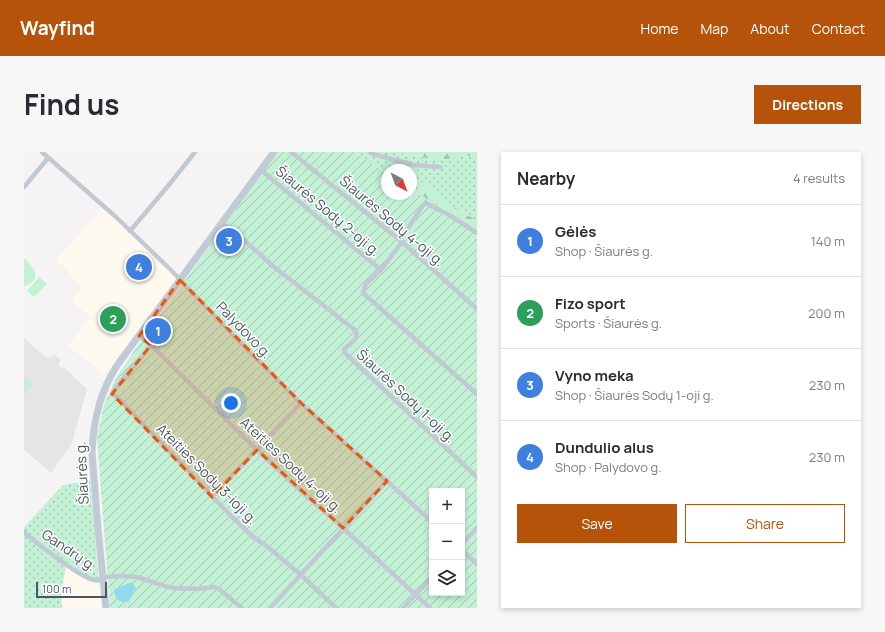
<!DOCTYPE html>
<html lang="en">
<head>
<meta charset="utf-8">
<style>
  :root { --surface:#fff; --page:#f7f7f7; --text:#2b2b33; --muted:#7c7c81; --line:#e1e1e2; --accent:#b45309 }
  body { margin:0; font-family:Manrope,sans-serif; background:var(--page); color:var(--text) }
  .controls { position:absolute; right:12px; bottom:12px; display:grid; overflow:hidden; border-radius:0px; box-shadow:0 2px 6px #0003 }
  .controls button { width:36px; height:36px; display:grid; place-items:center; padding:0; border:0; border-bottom:1px solid var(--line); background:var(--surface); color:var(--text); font:20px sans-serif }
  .compass { position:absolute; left:357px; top:12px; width:36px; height:36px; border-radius:50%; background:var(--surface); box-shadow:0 2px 6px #0003; rotate:139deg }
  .scale { position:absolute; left:12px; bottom:10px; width:71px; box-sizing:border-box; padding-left:4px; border:2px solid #4a5661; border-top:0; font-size:11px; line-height:14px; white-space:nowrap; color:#4a5661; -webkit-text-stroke:3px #fff; paint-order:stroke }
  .you { position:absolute; left:207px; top:251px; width:14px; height:14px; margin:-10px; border:3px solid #fff; border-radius:50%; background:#1a73e8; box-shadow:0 0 0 6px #1a73e833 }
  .badge { display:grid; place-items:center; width:26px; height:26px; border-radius:50%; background:var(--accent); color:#fff; font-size:13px; font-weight:700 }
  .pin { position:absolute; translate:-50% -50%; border:2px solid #fff; box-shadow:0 1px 4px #0006 }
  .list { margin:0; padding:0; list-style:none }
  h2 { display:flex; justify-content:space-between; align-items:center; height:52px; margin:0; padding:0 16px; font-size:17px }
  h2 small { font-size:13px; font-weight:400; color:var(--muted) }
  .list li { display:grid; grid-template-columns:26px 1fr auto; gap:12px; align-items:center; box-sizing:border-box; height:72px; padding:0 16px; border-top:1px solid var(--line) }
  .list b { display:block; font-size:15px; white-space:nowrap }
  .list p { margin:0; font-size:13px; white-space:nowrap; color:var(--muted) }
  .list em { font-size:13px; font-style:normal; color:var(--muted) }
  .actions { display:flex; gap:8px; padding:12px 16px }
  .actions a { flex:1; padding:9px 0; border:1px solid var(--accent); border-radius:0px; text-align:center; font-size:14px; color:var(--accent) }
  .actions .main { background:var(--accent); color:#fff }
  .icon { flex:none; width:22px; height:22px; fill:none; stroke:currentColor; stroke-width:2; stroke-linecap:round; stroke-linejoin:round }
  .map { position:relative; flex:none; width:453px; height:456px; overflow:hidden; border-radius:0px }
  header { display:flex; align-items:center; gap:24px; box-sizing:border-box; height:56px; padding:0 20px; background:var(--accent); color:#fff }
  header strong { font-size:19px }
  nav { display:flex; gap:22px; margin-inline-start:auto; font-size:14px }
  .intro { display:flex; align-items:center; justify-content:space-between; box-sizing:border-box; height:96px; padding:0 24px }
  h1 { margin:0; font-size:28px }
  .button { padding:10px 18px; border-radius:0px; background:var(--accent); color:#fff; font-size:14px; font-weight:700 }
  main { display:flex; gap:24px; padding:0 24px }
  aside { flex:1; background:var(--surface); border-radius:0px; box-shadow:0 2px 6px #0003 }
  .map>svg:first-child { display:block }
  .commercial { fill:#fdf9ef }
  .education { fill:#e6e4e5 }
  .grass { fill:url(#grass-dots) }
  .forest { fill:url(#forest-firs) }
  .park { fill:url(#park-tufts) }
  .garden { fill:url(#garden-furrows); fill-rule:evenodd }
  .pitch { fill:#c3f1d5 }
  .water { fill:#90daee }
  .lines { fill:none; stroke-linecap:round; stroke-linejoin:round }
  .minor { stroke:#c1cad2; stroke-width:4.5 }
  .secondary { stroke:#c1cbd6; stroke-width:7 }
  .marked { fill:#e8590c; fill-opacity:0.2; stroke:#e8590c; stroke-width:3; stroke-dasharray:8 5; stroke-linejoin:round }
  .labels { text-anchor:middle; stroke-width:3; stroke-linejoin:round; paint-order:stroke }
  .street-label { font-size:14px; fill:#4a5661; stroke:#fff }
</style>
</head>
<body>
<header>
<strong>Wayfind</strong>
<nav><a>Home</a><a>Map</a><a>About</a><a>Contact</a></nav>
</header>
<div class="intro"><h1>Find us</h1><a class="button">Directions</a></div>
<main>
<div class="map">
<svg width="453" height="456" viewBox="0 0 453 456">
  <defs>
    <pattern id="grass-dots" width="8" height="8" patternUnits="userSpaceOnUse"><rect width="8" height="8" fill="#c3f1d5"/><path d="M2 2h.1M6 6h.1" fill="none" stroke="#a0c6b0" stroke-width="1.8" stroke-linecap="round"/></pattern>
    <pattern id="forest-firs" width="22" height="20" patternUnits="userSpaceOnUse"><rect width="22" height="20" fill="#c3f1d5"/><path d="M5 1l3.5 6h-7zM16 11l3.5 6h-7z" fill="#a0c6b0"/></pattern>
    <pattern id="park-tufts" width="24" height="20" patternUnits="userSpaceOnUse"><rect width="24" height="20" fill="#c3f1d5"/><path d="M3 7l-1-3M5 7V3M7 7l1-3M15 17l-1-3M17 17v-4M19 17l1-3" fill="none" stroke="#a0c6b0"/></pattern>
    <pattern id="garden-furrows" width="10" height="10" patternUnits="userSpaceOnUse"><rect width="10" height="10" fill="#c3f1d5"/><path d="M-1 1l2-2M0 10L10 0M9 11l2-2" fill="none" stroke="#a0c6b0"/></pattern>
  </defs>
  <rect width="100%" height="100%" fill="#f5f3f3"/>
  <path class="commercial" d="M82 52 156 122 81 223 44 194 66 165 47 149 58 135 32 108Z
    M41 415 64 429 75 431 77 456H38L37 439Z"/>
  <path class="education" d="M0 186 19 203 25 206 27 205 30 202 37 208 34 213 37 216 39 215 63 237 48 291 27 321 0 297Z"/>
  <path class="grass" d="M332 0H366L415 8 453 3V69C442 62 431 56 421 48 410 39 401 31 387 26V18H363V22Z
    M66 328 75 431 64 429 42 415 37 439 38 456H0V375L39 333Z"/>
  <path class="forest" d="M366 0H453V3L415 8Z
    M387 26C401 31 410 39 421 48 431 56 442 62 453 69V79L387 37Z"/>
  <path class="park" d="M1 225 9 233 0 242V226Z"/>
  <path class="garden" d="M254 0H332L363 22V42H387V37L453 79V456H86L73 285 80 253 92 226 114 193ZM408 339H438V441H408Z"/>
  <path class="pitch" d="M0 106C10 116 19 126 2 134H0Z
    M15 125 23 132 10 145 3 139Z"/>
  <path class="water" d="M105 431H108L112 436 109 439V443L104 450C96 451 89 446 91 437Z"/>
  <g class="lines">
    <path class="minor" d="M18 0 92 65 147 118 213 187 277 251 408 370
      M267 0 378 90 453 157
      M346 0 349 2 390 13 416 15
      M237 18 357 118
      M0 35 24 6
      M198 71 221 89 250 115 331 178C337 186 326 192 320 197L321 201 453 325
      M106 79 144 34 171 0
      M375 87 381 81 399 53 402 51 427 64 453 81
      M378 90 357 118 342 132 339 141 453 242
      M115 184 127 193 233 298 281 343 319 376 406 456
      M127 193 91 236 88 242 93 245 99 251 125 279 167 322 208 365 229 385 240 392 276 422 312 456
      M188 345 277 251
      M0 380C11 390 57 426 70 428 73 428 76 428 79 427
      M438 392 453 376
      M438 398 453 412
      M79 425 96 424 112 425 123 428 140 434 150 436 174 437 190 435 195 437 218 456
      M246 456 363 329
      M379 456 408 425"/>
    <path class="secondary" d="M82 456 74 377 68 301C69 269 76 239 94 212L250 0"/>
  </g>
  <path class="marked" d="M156 128 277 251 363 329 319 376 233 298 188 345 88 242 127 193 115 184Z"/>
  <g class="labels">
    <g class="street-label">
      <text transform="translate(304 59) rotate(40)" y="5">Šiaurės Sodų 2-oji g.</text>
      <text transform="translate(368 69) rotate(40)" y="5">Šiaurės Sodų 4-oji g.</text>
      <text transform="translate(220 178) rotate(46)" y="5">Palydovo g.</text>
      <text transform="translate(382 244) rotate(43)" y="5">Šiaurės Sodų 1-oji g.</text>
      <text transform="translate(267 313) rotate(43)" y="5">Ateities Sodų 4-oji g.</text>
      <text transform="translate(58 321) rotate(-93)" y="5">Šiaurės g.</text>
      <text transform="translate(183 322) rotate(45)" y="5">Ateities Sodų 3-ioji g.</text>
      <text transform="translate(45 398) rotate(34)" y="5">Gandrų g.</text>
    </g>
  </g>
</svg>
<div class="controls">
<button>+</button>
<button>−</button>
<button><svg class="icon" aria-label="layers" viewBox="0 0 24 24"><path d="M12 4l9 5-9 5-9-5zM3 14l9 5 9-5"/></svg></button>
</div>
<svg class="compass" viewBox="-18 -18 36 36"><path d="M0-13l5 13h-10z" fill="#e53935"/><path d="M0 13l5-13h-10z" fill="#7c7c81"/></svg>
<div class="scale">100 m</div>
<div class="you"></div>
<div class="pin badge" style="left:134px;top:179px;background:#3f7fe0">1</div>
<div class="pin badge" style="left:89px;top:167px;background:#2e9e5b">2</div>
<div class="pin badge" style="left:205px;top:89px;background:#3f7fe0">3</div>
<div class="pin badge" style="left:115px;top:115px;background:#3f7fe0">4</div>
</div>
<aside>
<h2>Nearby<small>4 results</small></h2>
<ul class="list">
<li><span class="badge" style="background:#3f7fe0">1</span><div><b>Gėlės</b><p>Shop · Šiaurės g.</p></div><em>140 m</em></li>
<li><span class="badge" style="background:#2e9e5b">2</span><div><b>Fizo sport</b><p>Sports · Šiaurės g.</p></div><em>200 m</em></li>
<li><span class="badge" style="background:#3f7fe0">3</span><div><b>Vyno meka</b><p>Shop · Šiaurės Sodų 1-oji g.</p></div><em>230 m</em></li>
<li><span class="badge" style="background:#3f7fe0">4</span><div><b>Dundulio alus</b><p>Shop · Palydovo g.</p></div><em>230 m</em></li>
</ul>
<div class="actions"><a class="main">Save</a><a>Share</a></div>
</aside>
</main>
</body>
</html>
